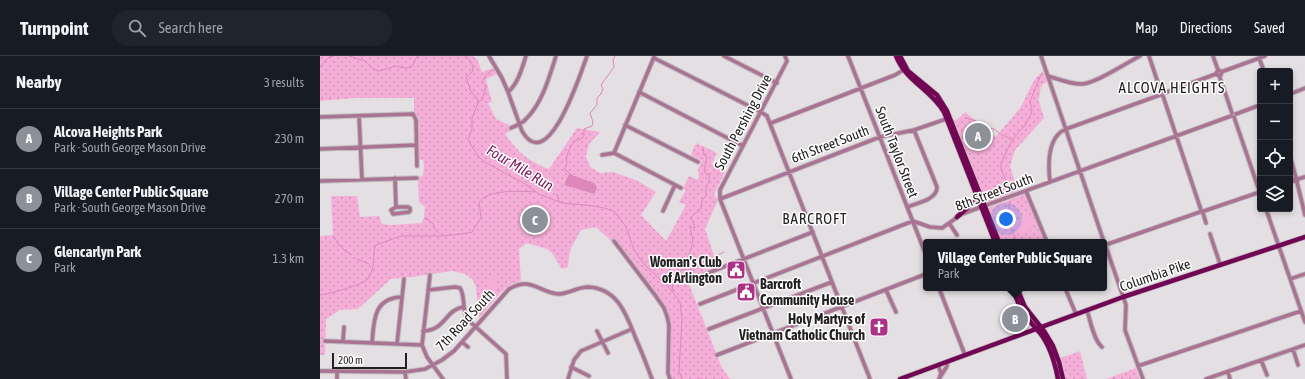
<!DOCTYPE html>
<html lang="en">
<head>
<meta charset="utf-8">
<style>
  :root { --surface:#171b24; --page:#20242c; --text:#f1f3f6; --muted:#9ea1a6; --line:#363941; --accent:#8c9099 }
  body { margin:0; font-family:"Asap Condensed",sans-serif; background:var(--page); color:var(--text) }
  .controls { position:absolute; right:12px; top:12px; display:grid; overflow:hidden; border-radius:4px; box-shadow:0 2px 6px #0003 }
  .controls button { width:36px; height:36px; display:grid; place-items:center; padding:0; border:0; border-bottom:1px solid var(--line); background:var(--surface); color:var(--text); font:20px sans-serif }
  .scale { position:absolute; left:12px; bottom:10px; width:75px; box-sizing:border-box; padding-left:4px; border:2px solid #222021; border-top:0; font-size:11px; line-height:14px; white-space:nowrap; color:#222021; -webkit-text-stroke:3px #fff; paint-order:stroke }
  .you { position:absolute; left:686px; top:163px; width:14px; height:14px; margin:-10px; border:3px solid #fff; border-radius:50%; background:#1a73e8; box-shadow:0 0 0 6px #1a73e833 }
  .badge { display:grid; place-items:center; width:26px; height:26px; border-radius:50%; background:var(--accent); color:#fff; font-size:13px; font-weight:700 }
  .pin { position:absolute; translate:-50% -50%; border:2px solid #fff; box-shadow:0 1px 4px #0006 }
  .popup { position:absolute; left:603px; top:183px; width:184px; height:52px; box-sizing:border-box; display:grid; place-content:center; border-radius:4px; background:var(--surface); filter:drop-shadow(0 1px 3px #0005); font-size:13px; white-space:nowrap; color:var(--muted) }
  .popup b { font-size:15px; color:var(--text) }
  .popup::after { content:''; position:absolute; left:50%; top:100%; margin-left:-8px; border:8px solid transparent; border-top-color:var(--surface) }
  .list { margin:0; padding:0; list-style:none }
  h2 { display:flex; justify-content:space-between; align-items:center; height:52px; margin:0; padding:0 16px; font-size:17px }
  h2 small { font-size:13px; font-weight:400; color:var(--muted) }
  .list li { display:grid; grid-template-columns:26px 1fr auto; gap:12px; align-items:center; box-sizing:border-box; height:60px; padding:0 16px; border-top:1px solid var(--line) }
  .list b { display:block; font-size:15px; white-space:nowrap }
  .list p { margin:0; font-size:13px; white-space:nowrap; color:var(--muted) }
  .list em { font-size:13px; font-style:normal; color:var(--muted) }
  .icon { flex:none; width:22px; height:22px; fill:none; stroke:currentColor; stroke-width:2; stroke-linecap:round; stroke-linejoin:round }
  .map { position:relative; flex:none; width:985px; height:323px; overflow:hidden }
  header { display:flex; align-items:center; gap:24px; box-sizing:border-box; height:56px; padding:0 20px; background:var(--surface); border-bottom:1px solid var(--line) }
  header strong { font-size:19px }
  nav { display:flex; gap:22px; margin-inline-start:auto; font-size:14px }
  .search { width:280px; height:36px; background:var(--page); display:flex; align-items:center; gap:10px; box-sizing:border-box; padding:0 14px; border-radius:22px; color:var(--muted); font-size:15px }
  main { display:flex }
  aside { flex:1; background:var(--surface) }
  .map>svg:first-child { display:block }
  .park { fill:url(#park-dots) }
  .garden { fill:#f5aed8 }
  .water { fill:#dc88bb }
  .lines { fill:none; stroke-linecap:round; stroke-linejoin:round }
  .stream { stroke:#dc88bb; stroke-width:1 }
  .minor-casing { stroke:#c1bdbf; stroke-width:5.5 }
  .major-casing { stroke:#c1bdbf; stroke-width:6 }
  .minor { stroke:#aa7394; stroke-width:3.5 }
  .major { stroke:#710654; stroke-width:4.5 }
  .labels { text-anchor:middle; stroke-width:3; stroke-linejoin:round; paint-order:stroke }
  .street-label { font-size:14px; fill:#222021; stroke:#fff }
  .poi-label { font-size:14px; font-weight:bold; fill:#222021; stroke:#fff; text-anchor:end }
  .neighbourhood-label { font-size:15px; letter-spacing:1px; fill:#222021; stroke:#fff }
  .water-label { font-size:15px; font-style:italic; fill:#7c1a5e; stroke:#fff }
</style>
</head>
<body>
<header>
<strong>Turnpoint</strong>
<div class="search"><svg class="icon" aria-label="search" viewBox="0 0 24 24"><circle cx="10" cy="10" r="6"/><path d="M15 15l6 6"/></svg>Search here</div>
<nav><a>Map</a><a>Directions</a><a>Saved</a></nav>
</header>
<main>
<aside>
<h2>Nearby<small>3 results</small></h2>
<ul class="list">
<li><span class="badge">A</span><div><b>Alcova Heights Park</b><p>Park · South George Mason Drive</p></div><em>230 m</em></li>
<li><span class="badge">B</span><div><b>Village Center Public Square</b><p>Park · South George Mason Drive</p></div><em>270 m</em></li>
<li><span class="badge">C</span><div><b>Glencarlyn Park</b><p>Park</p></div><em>1.3 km</em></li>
</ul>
</aside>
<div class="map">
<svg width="985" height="323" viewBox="0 0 985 323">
  <defs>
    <pattern id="park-dots" width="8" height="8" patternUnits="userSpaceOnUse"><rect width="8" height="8" fill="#f5aed8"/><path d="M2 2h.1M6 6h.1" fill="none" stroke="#d295b9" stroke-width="1.8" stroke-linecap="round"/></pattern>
  </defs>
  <rect width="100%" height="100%" fill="#e4dfe2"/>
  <path class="park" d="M0 0H153L157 3 162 16 173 12 177 18 166 23 172 46 168 47 176 63 189 69 191 74 185 78C199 97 206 104 229 113L257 72 280 76 269 88 266 100 270 111 280 117 293 116 316 124 336 136 321 159 346 185 366 149 359 146 366 134 363 133 369 120 378 124 379 121 378 113 382 105 371 99 376 87 397 97 392 108 405 116 394 138 398 144 385 173 398 211 367 223 402 312 410 323H351L350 314 351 272 348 255 337 238 295 182 291 185 276 171 261 174 250 194 248 211 242 213 232 197 227 193 207 187 199 193 201 225C182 229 171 249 159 262L156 231 153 224 145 218 132 215 92 221 71 223 38 253 20 254 6 263 5 299H0V180L13 179 11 140H37L40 161 59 160 62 168 71 169 102 167 104 161 105 151 99 146 98 123 103 119 104 110 103 104 98 103V65L94 57V42H35L0 45Z
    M723 15 727 26C720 28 720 35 719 42H718L724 62 695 94 690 110 698 135 666 146 634 64 638 63 645 56 676 81C684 70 697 58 703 47 709 35 712 24 723 15Z
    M705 138 724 185 720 186H681L668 152Z
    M696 251 699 259 708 270 690 276 693 274 689 268 686 256 687 255H686Z
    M760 295 767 323H746L741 302Z
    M816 312 819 323H786Z"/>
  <path class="garden" d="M704 159 708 160 713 170C709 177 705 178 698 174L696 169Z
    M168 220H177V236H170V226H168Z"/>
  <path class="water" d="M249 118 274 127 277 131 275 137H271L244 129Z"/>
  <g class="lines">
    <path class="stream" d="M29 0 45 5 55 14 59 15 76 10 84 12 92 11 96 2 99 0
      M145 0C151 4 153 8 153 15L146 21 151 36 157 42 158 47 152 62V73L148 84 158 100 166 107 202 126 219 138 242 147 275 150 292 154 297 158 306 171 314 194 324 208 352 235 360 246 362 263 359 315 362 323
      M0 11 9 1 14 0
      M158 46 162 44 166 30 162 27C164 21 167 17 173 14
      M646 62 656 65 666 72 674 73 682 79 693 84
      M252 119 244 113C249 107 245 103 248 97 249 93 252 89 254 85L261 83 264 80V73L272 70 273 66 270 57 277 49V42L281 38 283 33 281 29 294 11 293 4 295 0
      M688 136 685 122 681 114V107L689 90 696 79 704 71 711 58 712 55 710 45 721 19
      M237 138 239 145
      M690 146C686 159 690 175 698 186
      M105 163 109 164 114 169V173L118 177
      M14 180V182H15L19 190H21L25 195 32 199
      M37 203 49 208
      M362 214 373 213 377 209 381 210 384 205C391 203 397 199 404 196
      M357 220 361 214 365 212C366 204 370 197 372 190 374 184 371 177 370 171L375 172 371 161 381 153 382 144 386 140V130L389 126V117L387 119 384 115 387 101 384 99 383 91
      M352 235 353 228
      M0 239C9 238 42 229 48 223 49 221 52 216 52 214 55 206 52 197 56 189L81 180H121L142 178 152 176 161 162 159 146C169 133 200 135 215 136
      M379 323H382"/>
    <defs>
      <path id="minor" d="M169 0 182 22 188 36 202 75C228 121 261 16 267 0
        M404 0 457 27
        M465 0 467 5 400 134V143L471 323
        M528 0 606 199
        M721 0 784 186
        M829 0 841 36
        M893 0 898 14
        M334 2 441 56 447 60 550 323
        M939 2 944 15
        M896.5 17a2.5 2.5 0 1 1 5 0a2.5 2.5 0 1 1-5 0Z
        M901 16 945 0
        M899 19 912 57
        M728 20C738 23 750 28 761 28 775 28 806 7 820 0
        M188 36C198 28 202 12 206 0
        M319 36 423 90
        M844 37 896 18
        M970 38 985 32
        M843 40 881 154
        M916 58 940 49
        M39 60 42 123
        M0 61 93 58 96 64 97 110
        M914 61 940 137
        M451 67 575 19 585 13
        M305 69 378 106
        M191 72C195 70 201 68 205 64 222 48 229 22 236 0
        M0 93 96 89
        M294 97 361 132
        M282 99 294 97 334 1
        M970 100 976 122
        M75 122 76 151
        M975 122 978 123 977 126 974 125Z
        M978 123 985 121
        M0 125 97 122
        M730 126C728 109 727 81 746 73L840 39
        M977 126 985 159
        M706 135 727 186
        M400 143 560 81 594 74 629 62
        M76 151H88L90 152V155L89 156 73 158 71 154Z
        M587 151C597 147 617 144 617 131L594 74
        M946 153 985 266
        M343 155 355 129
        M884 155 940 136
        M883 157 886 167
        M629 167 637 179
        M890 178 900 208
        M294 185 335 239 344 252 347 260 349 269 348 317 350 323
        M788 188 880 156
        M786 191 806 249 805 274 823 323
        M110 219 102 289 107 301 123 323
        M970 223 985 218
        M370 224 493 176
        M619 232 645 299
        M745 232 756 258
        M108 234 135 231 140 232C146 241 141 253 148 264L186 298 187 323
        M566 234 576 256
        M380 248 593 165 610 171 622 172 642 158 911 60
        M767 254C770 264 774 285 782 291
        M389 273 512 226
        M103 275C126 274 125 254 143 251
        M277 275 288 297
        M5 285 102 289
        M23 285 24 271
        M142 286 148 291
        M52 287C54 265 53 242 82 241
        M77 288 84 223
        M973 293 978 309
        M397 299 606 218
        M941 304 947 319
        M618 309 621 317 620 320
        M818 310 981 255
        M251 311 269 320
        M0 315 85 316 105 313 122 304 134 295 189 233C211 220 218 236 238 238 249 238 257 231 268 231 298 232 307 260 316 283 322 296 327 310 332 323
        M85 316 86 323
        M908 316 910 323
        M17 323V315
        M248 323 254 304 261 295 312 273
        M619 323 627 310V306
        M886 323 985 289"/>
      <path id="major" d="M576 0C587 27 610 32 624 56L675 186
        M580 0 588 15 617 39 627 55 679 186
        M637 161 656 144 657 140
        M693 232C695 239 697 246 701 252 706 262 713 269 720 277 730 290 735 307 738 323
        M697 232 705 251 724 275 733 290 739 306 743 323
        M580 323 803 241 985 181"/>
    </defs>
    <use href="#minor" class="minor-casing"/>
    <use href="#major" class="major-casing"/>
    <use href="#minor" class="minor"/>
    <use href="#major" class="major"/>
  </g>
  <defs>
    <symbol id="civic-square" viewBox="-11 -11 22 22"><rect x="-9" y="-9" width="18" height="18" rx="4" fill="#ac3285" stroke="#fff"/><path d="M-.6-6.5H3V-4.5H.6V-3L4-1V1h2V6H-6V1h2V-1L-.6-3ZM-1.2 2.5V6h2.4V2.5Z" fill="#fff"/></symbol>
    <symbol id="church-square" viewBox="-11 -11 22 22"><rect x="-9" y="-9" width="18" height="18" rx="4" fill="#ac3285" stroke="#fff"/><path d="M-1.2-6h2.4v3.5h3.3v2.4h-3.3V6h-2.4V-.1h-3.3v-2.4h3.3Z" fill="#fff"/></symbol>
  </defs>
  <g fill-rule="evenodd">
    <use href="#civic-square" x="405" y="203" width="22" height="22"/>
    <use href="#civic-square" x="415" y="225" width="22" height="22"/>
    <use href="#church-square" x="548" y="260" width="22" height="22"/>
  </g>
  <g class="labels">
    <g class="street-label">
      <text transform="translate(423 66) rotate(-62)" y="5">South Pershing Drive</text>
      <text transform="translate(510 88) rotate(-21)" y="5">6th Street South</text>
      <text transform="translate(577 96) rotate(69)" y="5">South Taylor Street</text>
      <text transform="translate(674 136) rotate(-21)" y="5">8th Street South</text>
      <text transform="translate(835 219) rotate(-19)" y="5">Columbia Pike</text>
      <text transform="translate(145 264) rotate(-47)" y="5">7th Road South</text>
    </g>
    <g class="poi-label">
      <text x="402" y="211">Woman's Club<tspan x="402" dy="16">of Arlington</tspan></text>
      <text x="440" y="233" text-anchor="start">Barcroft<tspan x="440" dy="16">Community House</tspan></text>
      <text x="545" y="268">Holy Martyrs of<tspan x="545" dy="16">Vietnam Catholic Church</tspan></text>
    </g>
    <g class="neighbourhood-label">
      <text x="852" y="37">ALCOVA HEIGHTS</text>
      <text x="495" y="168">BARCROFT</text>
    </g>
    <g class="water-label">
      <text transform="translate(200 112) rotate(31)" y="5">Four Mile Run</text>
    </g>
  </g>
</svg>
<div class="controls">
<button>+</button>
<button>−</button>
<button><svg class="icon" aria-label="locate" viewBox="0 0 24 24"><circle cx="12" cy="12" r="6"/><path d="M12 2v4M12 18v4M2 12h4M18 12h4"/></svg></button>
<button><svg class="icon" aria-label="layers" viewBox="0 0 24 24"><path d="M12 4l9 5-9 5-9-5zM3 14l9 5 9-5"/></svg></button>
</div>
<div class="scale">200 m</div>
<div class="you"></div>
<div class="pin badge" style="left:658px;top:80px">A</div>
<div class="pin badge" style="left:695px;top:263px">B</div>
<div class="popup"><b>Village Center Public Square</b>Park</div>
<div class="pin badge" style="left:215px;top:164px">C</div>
</div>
</main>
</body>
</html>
